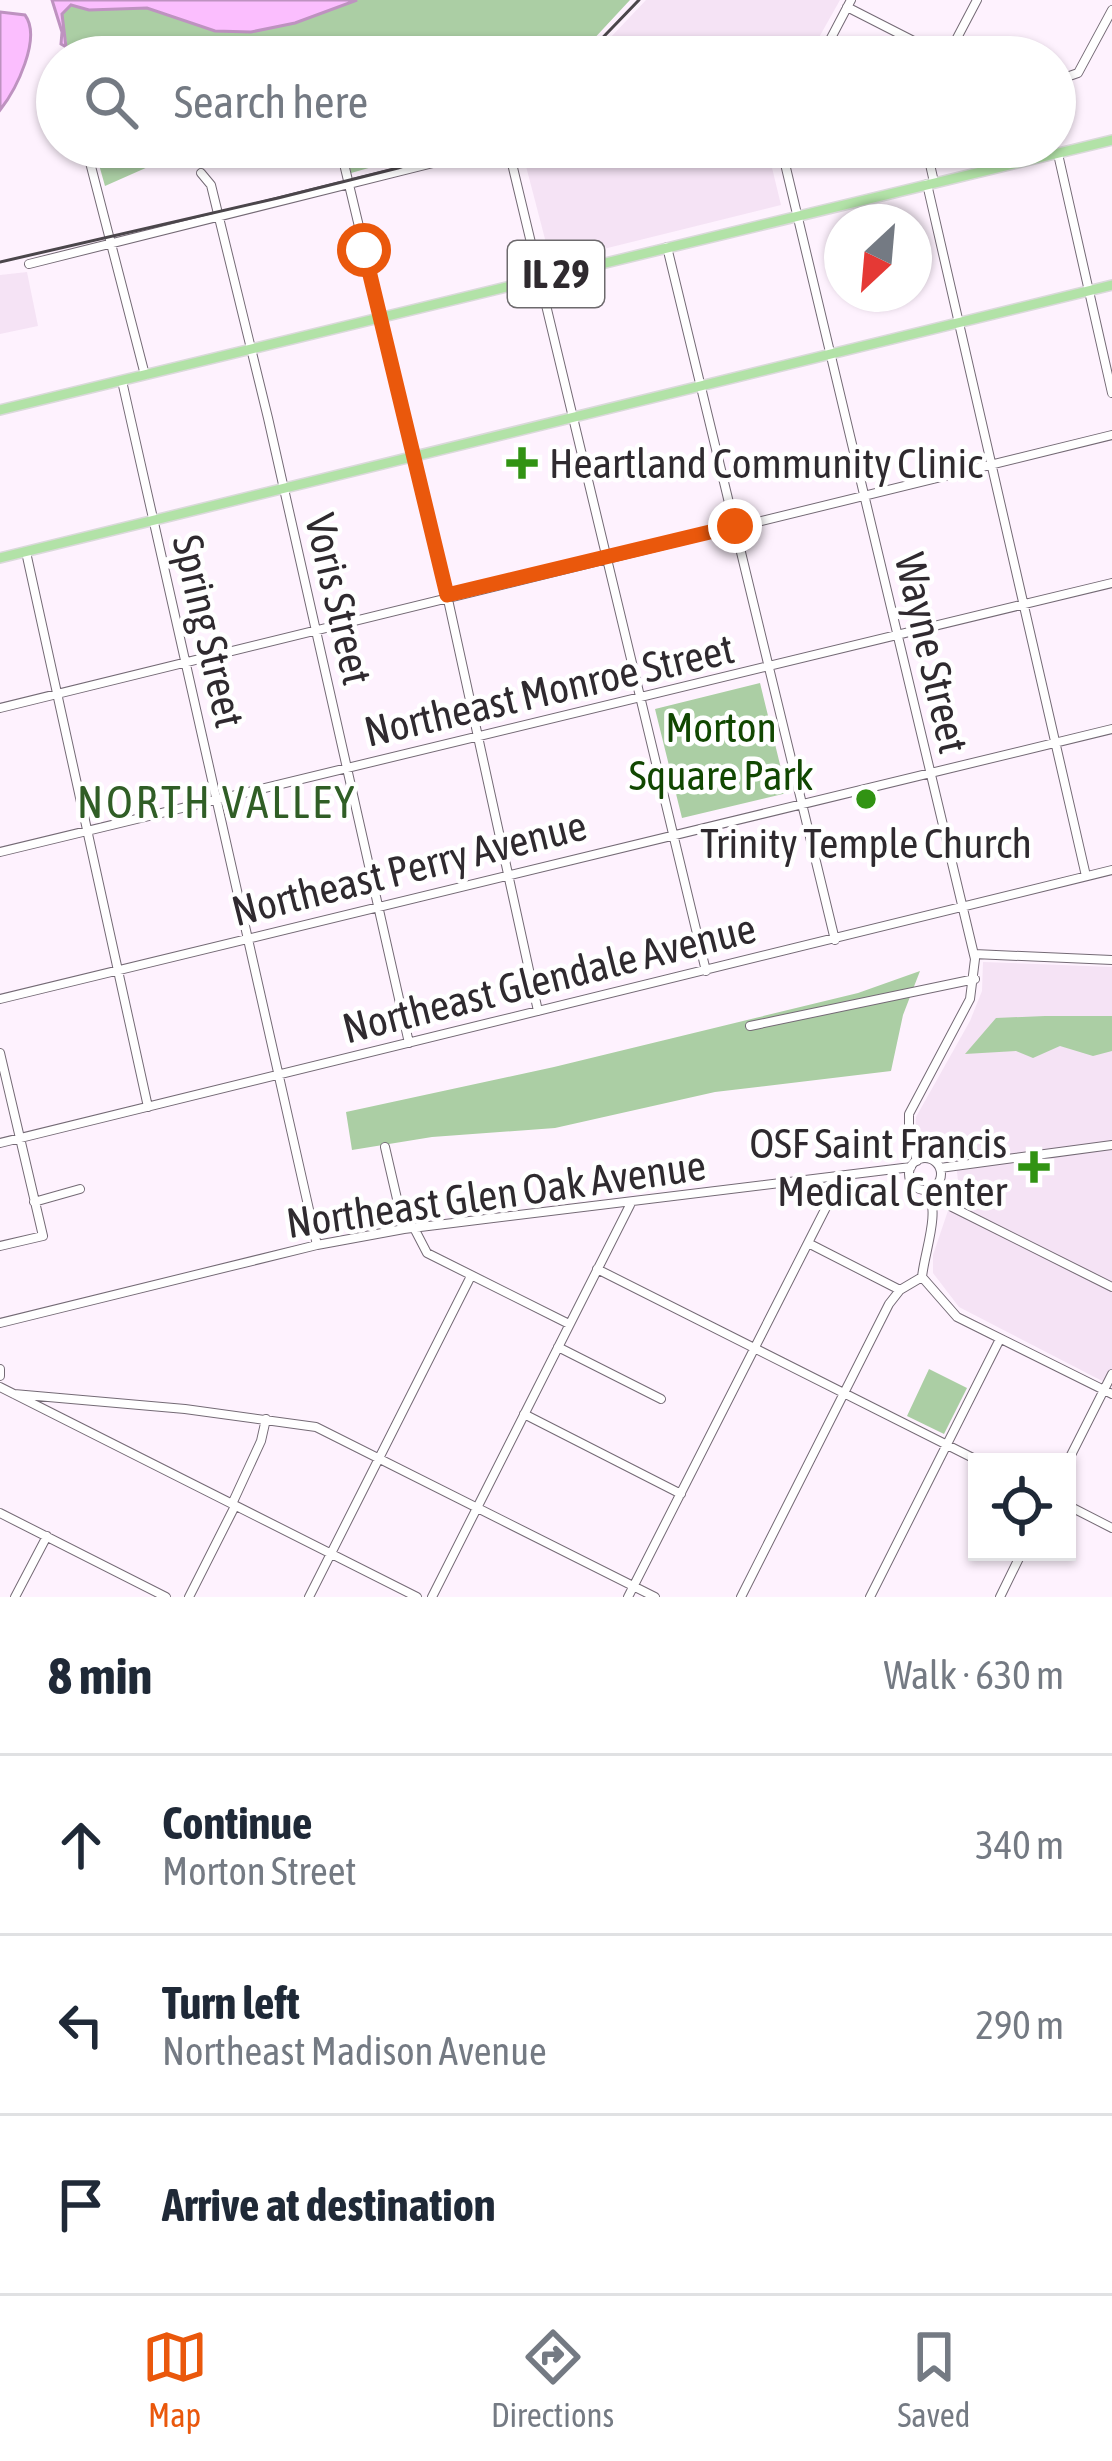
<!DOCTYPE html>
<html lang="en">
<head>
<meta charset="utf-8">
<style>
  :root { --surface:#fff; --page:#f2f2f3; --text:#1f2937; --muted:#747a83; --line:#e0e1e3; --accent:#ea580c }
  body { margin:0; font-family:"Asap Condensed",sans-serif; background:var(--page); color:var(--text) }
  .controls { position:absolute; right:36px; bottom:36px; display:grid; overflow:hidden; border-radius:0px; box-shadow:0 3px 9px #0004 }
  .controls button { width:108px; height:108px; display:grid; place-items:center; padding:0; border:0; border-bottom:3px solid var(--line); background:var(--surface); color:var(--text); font:60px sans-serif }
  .compass { position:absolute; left:824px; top:204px; width:108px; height:108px; border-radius:50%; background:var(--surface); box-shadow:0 3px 9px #0004; rotate:206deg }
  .stop { position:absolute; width:36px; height:36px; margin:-27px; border:9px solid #ea580c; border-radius:50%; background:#fff }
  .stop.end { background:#ea580c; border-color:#fff; box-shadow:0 3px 12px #0008 }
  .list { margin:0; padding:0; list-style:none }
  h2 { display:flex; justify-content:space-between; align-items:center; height:156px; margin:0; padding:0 48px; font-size:51px }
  h2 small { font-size:39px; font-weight:400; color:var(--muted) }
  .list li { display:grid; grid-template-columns:78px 1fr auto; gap:36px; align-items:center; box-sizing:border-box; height:180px; padding:0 48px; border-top:3px solid var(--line) }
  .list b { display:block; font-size:45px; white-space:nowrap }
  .list p { margin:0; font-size:39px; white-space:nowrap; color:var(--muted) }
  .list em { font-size:39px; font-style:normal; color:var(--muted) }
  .icon { flex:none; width:66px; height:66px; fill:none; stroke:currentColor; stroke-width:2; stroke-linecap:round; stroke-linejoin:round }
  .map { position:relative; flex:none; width:1112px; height:1597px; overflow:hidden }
  .search { position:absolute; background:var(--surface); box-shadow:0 3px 9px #0004; left:36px; right:36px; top:36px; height:132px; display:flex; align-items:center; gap:30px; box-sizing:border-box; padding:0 42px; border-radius:66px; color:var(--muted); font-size:45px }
  .sheet { height:696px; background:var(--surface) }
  nav { display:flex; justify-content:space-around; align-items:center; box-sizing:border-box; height:168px; border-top:3px solid var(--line); background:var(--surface); font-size:33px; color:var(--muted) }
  nav a { display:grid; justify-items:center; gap:6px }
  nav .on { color:var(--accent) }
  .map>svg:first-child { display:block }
  .built { fill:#f5e3f5 }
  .green { fill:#abcea4 }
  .water { fill:#fbbefe; stroke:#be92c0; stroke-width:3 }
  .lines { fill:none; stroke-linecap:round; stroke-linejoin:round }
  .minor-casing { stroke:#746a75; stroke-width:10 }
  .major-casing { stroke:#dad9da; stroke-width:12 }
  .minor { stroke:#fff; stroke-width:8 }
  .major { stroke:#b2e2a7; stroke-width:9 }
  .rail { stroke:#4b464b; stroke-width:3 }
  .route { stroke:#ea580c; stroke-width:15 }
  .poi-dot { fill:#319313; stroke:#fff; stroke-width:4.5 }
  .labels { text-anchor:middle; stroke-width:9; stroke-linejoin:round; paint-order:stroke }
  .shield { fill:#fff; stroke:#6d6a6d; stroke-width:3 }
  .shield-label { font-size:39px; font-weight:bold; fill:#2f2a2f }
  .poi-label { font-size:42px; fill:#2f2a2f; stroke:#fff; text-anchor:start }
  .street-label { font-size:42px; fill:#2f2a2f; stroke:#fff }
  .park-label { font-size:42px; fill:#114701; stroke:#fff }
  .neighbourhood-label { font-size:45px; letter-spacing:3px; fill:#305e26; stroke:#fff }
</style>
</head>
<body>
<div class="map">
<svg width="1112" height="1597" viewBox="0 0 1112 1597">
  <rect width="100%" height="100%" fill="#fef2fe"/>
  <path class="built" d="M646 0H840L808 57H592Z
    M521 147H767L781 205 551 262Z
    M27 272 38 326 0 334V275Z
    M983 962 1112 967V1386L959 1307 933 1273V1255L958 1181 955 1154 923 1147 915 1134 916 1117 970 1021 982 991Z"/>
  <path class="green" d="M357 0H630L577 57H69L62 14 71 5 89 9 147 8 214 31 251 32 295 23Z
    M94 147H193L105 186Z
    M346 147H443L351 173Z
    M760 683 787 793 682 818 655 709Z
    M920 971 903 1015 891 1071 715 1092 555 1128 432 1137 352 1150 346 1112 554 1067 858 993Z
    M1045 1016H1112V1051L1093 1056 1060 1046 1033 1058 1016 1051 965 1054 996 1018Z
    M929 1369 967 1388 944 1434 907 1416Z"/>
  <path class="water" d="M52 0H357L295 23 251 32 215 31 147 8 89 10 71 5 62 14 66 47 61 44 62 32Z
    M0 12 25 15C42 38 16 90 0 110Z"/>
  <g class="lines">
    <defs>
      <path id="minor" d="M847 7 945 57
        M821 57 851 0
        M947 57 977 0
        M1055 81 1078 73 1112 10
        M86 147 145 375
        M340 147 447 595 538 1011
        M508 147 706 971
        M781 147 975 959 970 999 909 1114V1134L917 1161
        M926 147 934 182
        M1058 154 1112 393
        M783 156 820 147
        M201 173 211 185 268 418 409 1043
        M927 184 1086 876
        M667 247 835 940
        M29 264 497 147
        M122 381 317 1245
        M26 552 148 1107
        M0 708 1112 435
        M0 852 1112 583
        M974 954 1112 960
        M0 999 1112 729
        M750 1026 975 979
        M0 1053 43 1236 0 1246
        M0 1143 1112 870
        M385 1147 404 1229
        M909 1174a16 16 0 1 1 32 0a16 16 0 1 1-32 0Z
        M940 1168 1112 1145
        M34 1202 80 1189
        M952 1207 1112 1287
        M414 1228 427 1253 569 1324
        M808 1243 900 1290
        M597 1269 981 1462
        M922 1277 957 1317 1112 1394
        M922 1277C925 1249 940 1215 928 1189
        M0 1323 317 1245 404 1229 911 1167
        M558 1347 661 1399
        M0 1369V1376
        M0 1387 417 1597
        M14 1394 185 1409 316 1427 655 1597
        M524 1414 681 1494
        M1067 1463 1112 1374
        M232 1504 261 1441 266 1419
        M1067 1505 1112 1528
        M0 1513 166 1597
        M15 1597 47 1536
        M189 1597 235 1506
        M309 1597 471 1276
        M432 1597 630 1205
        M628 1597 841 1178
        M741 1597 889 1304 900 1290 922 1277
        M870 1597 1000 1339
        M1000 1597 1022 1552"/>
      <path id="major" d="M0 410 1112 140
        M0 558 1112 285"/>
    </defs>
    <use href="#minor" class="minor-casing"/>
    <use href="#major" class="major-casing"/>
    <use href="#minor" class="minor"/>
    <use href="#major" class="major"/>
    <path class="rail" d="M584 57 639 0
      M0 262 278 198 398 168 460 147"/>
  </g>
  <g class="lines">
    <path class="route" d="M364 250 447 595 735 526"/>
  </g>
  <g class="poi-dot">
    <path d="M516 445h12v12h12v12h-12v12h-12v-12h-12v-12h12z"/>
    <circle cx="866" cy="799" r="12"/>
    <path d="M1028 1149h12v12h12v12h-12v12h-12v-12h-12v-12h12z"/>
  </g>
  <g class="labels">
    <rect class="shield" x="508" y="241" width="96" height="66" rx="9"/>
    <g class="shield-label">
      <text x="556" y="288">IL 29</text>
    </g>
    <g class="poi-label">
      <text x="549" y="478">Heartland Community Clinic</text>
      <text x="866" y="858" text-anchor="middle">Trinity Temple Church</text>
      <text x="1007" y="1158" text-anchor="end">OSF Saint Francis<tspan x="1007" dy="48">Medical Center</tspan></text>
    </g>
    <g class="street-label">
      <text transform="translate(339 599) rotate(77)" y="15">Voris Street</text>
      <text transform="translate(209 631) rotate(77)" y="15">Spring Street</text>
      <text transform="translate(932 653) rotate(77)" y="15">Wayne Street</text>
      <text transform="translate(549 690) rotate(-13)" y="15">Northeast Monroe Street</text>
      <text transform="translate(409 868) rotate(-14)" y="15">Northeast Perry Avenue</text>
      <text transform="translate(549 978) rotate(-14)" y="15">Northeast Glendale Avenue</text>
      <text transform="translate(496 1194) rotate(-8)" y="15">Northeast Glen Oak Avenue</text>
    </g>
    <g class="park-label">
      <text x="721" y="742">Morton<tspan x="721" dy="48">Square Park</tspan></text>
    </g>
    <g class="neighbourhood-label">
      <text x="217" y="818">NORTH VALLEY</text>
    </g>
  </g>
</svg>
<div class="controls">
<button><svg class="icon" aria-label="locate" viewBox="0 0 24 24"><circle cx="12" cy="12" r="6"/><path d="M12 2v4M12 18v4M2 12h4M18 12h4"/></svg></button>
</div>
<svg class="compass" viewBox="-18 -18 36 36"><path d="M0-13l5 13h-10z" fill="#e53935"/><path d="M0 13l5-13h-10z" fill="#747a83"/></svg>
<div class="stop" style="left:364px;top:250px"></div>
<div class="stop end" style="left:735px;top:526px"></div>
<div class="search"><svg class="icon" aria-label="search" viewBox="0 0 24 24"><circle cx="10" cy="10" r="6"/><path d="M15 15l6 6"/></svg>Search here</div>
</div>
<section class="sheet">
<h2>8 min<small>Walk · 630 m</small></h2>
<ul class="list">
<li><svg class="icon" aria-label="ahead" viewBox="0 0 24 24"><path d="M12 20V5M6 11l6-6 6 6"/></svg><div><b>Continue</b><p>Morton Street</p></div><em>340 m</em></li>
<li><svg class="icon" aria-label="left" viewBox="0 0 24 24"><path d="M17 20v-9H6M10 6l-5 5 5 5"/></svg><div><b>Turn left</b><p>Northeast Madison Avenue</p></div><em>290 m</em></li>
<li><svg class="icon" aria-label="arrive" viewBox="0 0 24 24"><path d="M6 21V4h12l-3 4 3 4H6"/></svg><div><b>Arrive at destination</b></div></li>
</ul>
</section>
<nav>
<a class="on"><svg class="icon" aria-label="map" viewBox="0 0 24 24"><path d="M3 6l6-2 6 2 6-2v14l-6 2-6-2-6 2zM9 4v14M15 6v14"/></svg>Map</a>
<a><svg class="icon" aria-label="directions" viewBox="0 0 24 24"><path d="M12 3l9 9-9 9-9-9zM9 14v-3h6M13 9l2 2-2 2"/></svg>Directions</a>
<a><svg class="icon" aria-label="saved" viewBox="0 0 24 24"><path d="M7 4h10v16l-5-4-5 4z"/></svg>Saved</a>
</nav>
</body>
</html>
